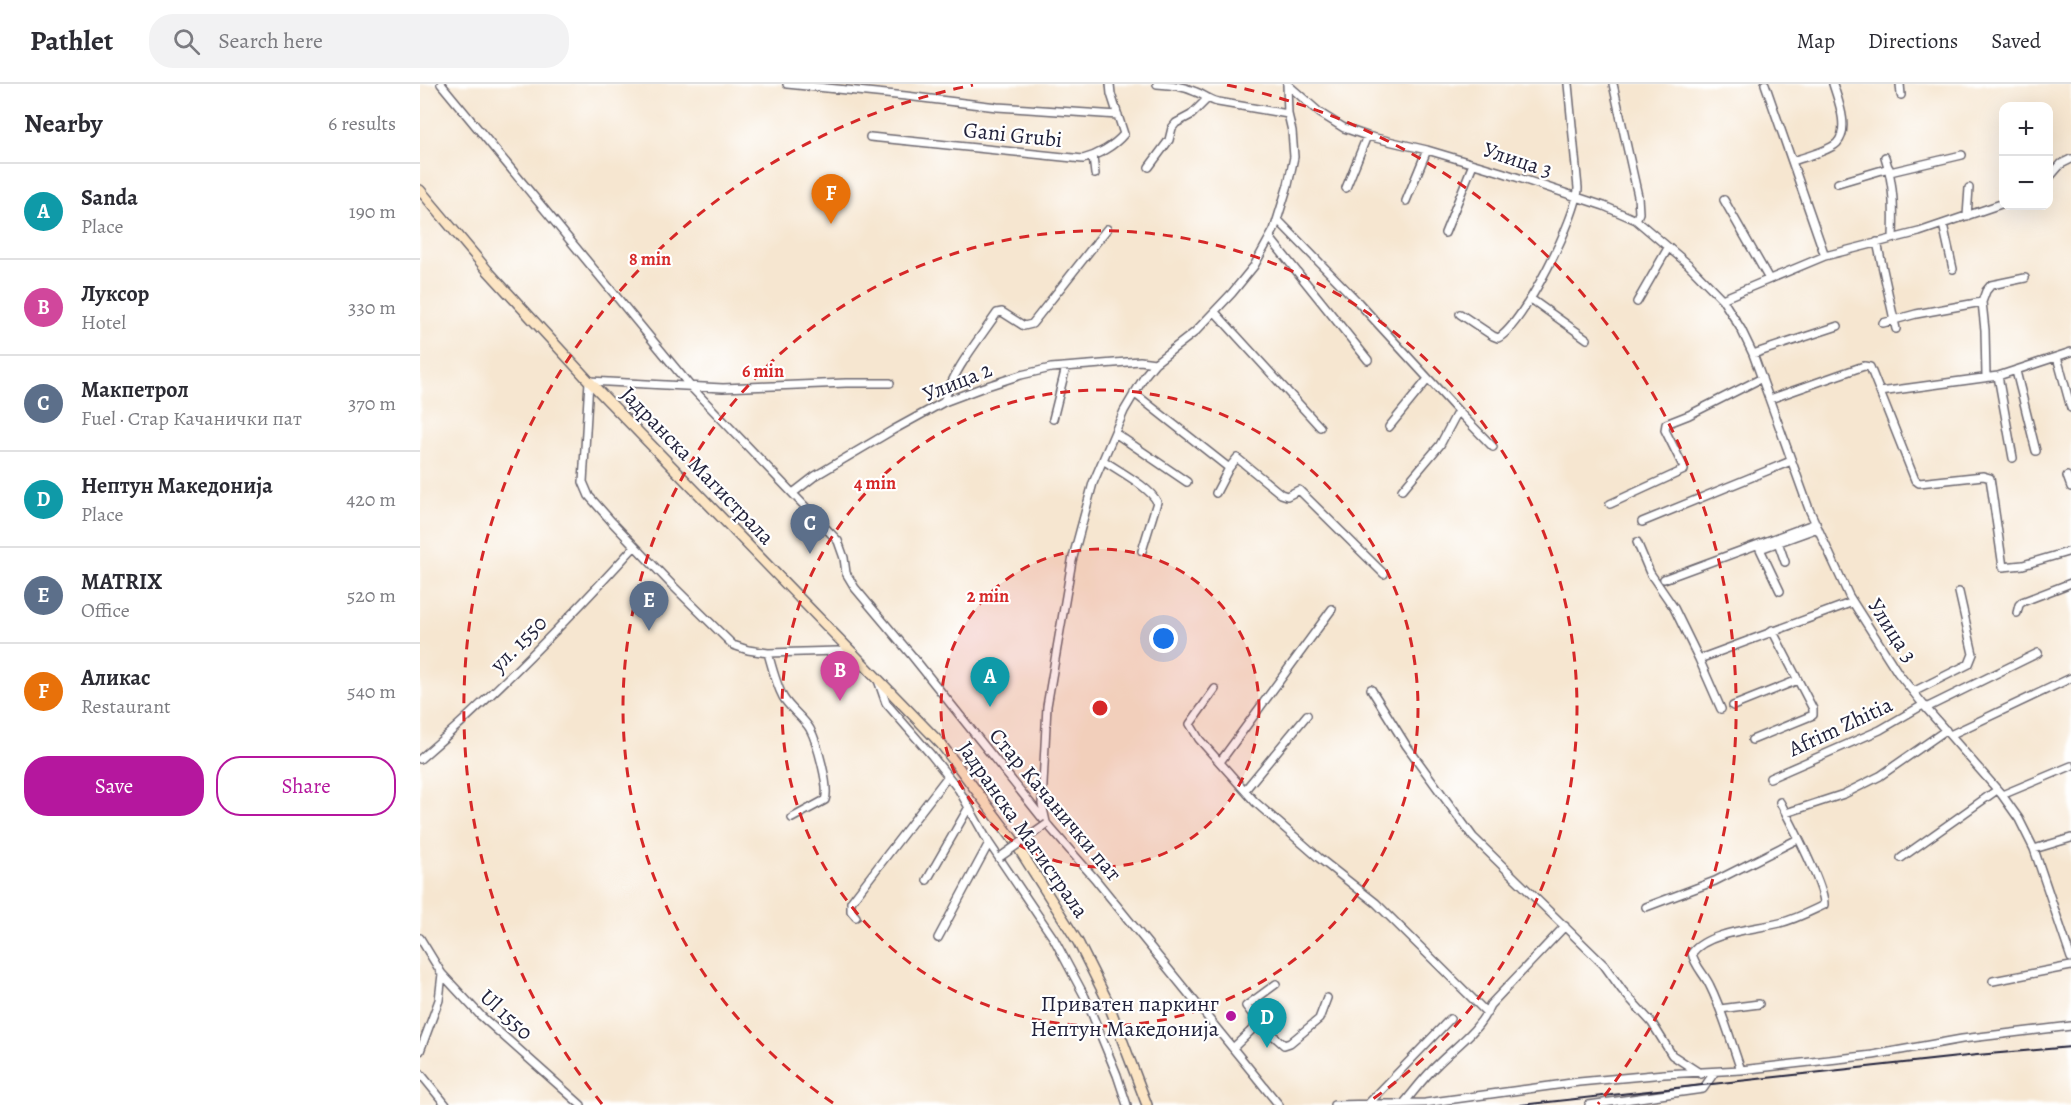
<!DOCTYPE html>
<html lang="en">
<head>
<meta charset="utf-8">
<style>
  :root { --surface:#fff; --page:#f2f2f3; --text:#2b2b33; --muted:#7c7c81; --line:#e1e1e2; --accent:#b5179e }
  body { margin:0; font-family:Alegreya,serif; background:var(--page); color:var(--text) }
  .controls { position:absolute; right:18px; top:18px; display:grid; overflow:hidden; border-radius:12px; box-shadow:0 6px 24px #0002 }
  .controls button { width:54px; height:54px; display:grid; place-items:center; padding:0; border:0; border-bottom:2px solid var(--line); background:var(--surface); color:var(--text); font:30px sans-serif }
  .you { position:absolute; left:744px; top:555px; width:21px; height:21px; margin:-15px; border:4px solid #fff; border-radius:50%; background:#1a73e8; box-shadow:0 0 0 9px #1a73e833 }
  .badge { display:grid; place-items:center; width:39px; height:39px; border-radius:50%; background:var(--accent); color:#fff; font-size:20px; font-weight:700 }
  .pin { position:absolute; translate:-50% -50px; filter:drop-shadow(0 2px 3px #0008) }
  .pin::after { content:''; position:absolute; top:32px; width:21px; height:18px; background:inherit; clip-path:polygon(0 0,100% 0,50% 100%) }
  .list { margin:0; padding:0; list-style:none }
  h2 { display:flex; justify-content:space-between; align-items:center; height:78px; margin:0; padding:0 24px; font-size:26px }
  h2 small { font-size:20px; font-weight:400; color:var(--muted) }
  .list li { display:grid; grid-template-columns:39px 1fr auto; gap:18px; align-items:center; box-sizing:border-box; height:96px; padding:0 24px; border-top:2px solid var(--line) }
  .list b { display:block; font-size:22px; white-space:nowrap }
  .list p { margin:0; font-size:20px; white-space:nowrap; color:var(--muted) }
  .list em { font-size:20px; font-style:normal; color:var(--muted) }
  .actions { display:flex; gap:12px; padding:18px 24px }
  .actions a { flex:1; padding:14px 0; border:2px solid var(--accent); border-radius:24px; text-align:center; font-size:21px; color:var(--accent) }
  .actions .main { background:var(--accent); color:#fff }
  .icon { flex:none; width:33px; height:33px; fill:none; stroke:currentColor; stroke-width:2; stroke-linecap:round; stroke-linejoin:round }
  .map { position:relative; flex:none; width:1651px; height:1021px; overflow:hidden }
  header { display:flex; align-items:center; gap:36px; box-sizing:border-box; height:84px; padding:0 30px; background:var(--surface); border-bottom:2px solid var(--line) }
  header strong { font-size:28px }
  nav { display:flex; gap:33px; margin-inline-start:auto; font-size:21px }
  .search { width:420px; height:54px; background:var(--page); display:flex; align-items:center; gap:15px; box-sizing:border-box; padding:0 21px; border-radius:24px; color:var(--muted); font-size:22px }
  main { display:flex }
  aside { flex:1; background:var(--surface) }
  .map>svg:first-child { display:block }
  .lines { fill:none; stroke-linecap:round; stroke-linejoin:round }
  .street-casing { stroke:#6c676f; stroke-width:10 }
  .secondary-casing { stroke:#6c676f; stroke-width:12 }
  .street { stroke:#fff; stroke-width:7 }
  .secondary { stroke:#fce5c4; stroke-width:9 }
  .rail { stroke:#22223b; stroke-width:2 }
  .street-bridge-casing { stroke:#6c676f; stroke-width:10; stroke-linecap:butt }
  .street-bridge { stroke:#fff; stroke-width:7 }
  .ring { fill:none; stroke:#d62828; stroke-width:3; stroke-dasharray:10 8 }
  .poi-dot { fill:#b5179e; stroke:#fff; stroke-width:2 }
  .labels { text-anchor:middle; stroke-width:4.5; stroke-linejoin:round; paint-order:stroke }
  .street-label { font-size:22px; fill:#22223b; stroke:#fff }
  .poi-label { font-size:22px; fill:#22223b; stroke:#fff; text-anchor:end }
  .centre { fill:#d62828; stroke:#fff; stroke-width:3 }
  .ring-label { font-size:18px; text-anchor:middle; font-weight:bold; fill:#d62828; stroke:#fff; stroke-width:4.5; stroke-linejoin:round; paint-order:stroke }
</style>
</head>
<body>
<header>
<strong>Pathlet</strong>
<div class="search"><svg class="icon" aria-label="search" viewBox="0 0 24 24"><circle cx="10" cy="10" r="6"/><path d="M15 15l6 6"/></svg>Search here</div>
<nav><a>Map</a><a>Directions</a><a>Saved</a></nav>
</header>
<main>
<aside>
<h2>Nearby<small>6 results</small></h2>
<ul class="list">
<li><span class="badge" style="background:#0f9aa8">A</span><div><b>Sanda</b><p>Place</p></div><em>190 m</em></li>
<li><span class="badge" style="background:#d1479c">B</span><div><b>Луксор</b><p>Hotel</p></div><em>330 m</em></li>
<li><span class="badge" style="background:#5c6f8a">C</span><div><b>Макпетрол</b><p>Fuel · Стар Качанички пат</p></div><em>370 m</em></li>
<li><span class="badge" style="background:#0f9aa8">D</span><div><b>Нептун Македонија</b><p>Place</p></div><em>420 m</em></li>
<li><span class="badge" style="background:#5c6f8a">E</span><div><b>MATRIX</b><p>Office</p></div><em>520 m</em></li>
<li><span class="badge" style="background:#e8710a">F</span><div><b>Аликас</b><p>Restaurant</p></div><em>540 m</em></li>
</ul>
<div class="actions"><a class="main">Save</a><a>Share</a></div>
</aside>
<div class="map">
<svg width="1651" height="1021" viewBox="0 0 1651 1021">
  <rect width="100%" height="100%" fill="#fff"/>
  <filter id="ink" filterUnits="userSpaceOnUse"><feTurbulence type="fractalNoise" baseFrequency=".0167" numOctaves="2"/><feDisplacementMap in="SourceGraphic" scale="12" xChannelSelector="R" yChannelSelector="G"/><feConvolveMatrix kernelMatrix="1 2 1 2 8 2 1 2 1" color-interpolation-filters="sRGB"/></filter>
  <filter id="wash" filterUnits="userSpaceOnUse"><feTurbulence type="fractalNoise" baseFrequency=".008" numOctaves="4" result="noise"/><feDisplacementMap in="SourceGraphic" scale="24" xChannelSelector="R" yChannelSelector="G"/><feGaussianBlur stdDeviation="1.35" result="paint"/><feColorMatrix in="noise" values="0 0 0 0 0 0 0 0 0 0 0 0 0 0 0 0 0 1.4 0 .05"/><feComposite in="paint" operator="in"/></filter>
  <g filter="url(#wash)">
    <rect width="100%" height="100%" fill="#f6e6d0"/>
  </g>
  <g filter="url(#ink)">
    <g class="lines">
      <defs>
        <path id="street" d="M21 0 271 303 418 457 424 474 426 489 435 504 493 573 627 740 676 796 859 1021
          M367 0 486 12 577 23 698 31
          M737 0C751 1 763 2 776 8 784 11 789 16 798 18L868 30
          M867 0 900 29 924 44 947 52 1007 66 1081 88 1184 122 1216 136 1268 180 1302 215 1321 245 1333 270 1389 425 1429 512 1478 589 1506 624 1582 711 1599 735 1614 765 1651 874
          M1193 0 1218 112 1219 129 1216 136
          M1345 0 1405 172
          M1480 0 1481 11
          M450 53 663 75C678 71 694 62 704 50L691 10 690 0
          M673 73 675 90
          M1465 73C1474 100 1474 125 1473 154
          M1373 77C1384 73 1409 67 1417 59 1430 45 1418 16 1413 0
          M729 83 749 56 752 44 756 39 771 31 787 15
          M1470 88 1542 71
          M1628 95 1641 80 1651 75
          M1418 99 1469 84
          M926 104 947 52
          M1304 116 1349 195
          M986 117 1007 66
          M1547 132 1549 104
          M858 136 938 218 1038 327 1020 361 982 406
          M1523 140 1533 185
          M1025 149 1053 80
          M850 154 948 276
          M1457 158 1476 245
          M1111 215 1167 255
          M1302 215 1405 172 1499 148 1584 119
          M1217 218 1248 164
          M795 228 900 343
          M1040 230 1073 252 1078 254C1102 243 1158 131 1158 104L1148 0
          M1463 239 1496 230 1562 218
          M1333 270 1418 242
          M1637 273 1651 324
          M1596 287 1616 367
          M1578 292 1593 374
          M1566 293 1565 246 1562 218 1566 207 1571 201 1605 194
          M1460 308 1578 292 1651 268
          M714 309 809 384
          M1350 315 1444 282 1450 283 1495 396 1499 399 1563 392 1570 394 1583 483 1603 481 1651 467
          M524 318C533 286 558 257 577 229L582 228 604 242 612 240 687 145
          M1038 327 1073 363
          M633 335 646 283
          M969 343 1008 295
          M695 349 767 398
          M683 376C697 386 730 403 737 418L722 467
          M1647 392 1651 403
          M373 409 395 392 473 346 524 318 564 303 601 291 631 284 720 277 735 279
          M796 409 809 384 817 374 861 410 867 412 879 406 964 490
          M1190 420 1264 386 1263 382 1245 346 1246 340 1269 331 1342 294
          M1222 438 1371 377
          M1217 458 1230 489 1254 524 1279 575
          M1358 458 1365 478
          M1244 495 1396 439
          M1360 507 1340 465 1398 444
          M1597 529 1599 521 1602 518 1651 499
          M348 569C352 583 356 600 363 613 370 625 383 633 390 645 397 658 410 704 405 716L372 734
          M434 569 418 567 348 569 328 566 313 561 252 501 192 438 169 412 163 398 169 297 303 304 426 299H470
          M458 596 466 619 512 672 539 706 569 759 634 855 665 913 697 991 707 1021
          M795 605 770 640 779 655 835 718 899 774 956 819 1067 929
          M951 605 986 661 1053 753 1184 881 1202 906 1232 939 1252 971 1281 990
          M1493 608 1549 580 1553 570 1539 508
          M1313 622 1378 596
          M1506 624 1618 569
          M1301 625 1279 575 1433 518
          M1530 651 1651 594
          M1332 656 1393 631V625L1352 546
          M0 675C77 609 147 537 215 462
          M800 678 912 525
          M1350 694 1460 646 1503 621
          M825 706 887 631
          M1582 711 1651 682
          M1366 729 1424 710 1460 692 1526 646
          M626 738 622 720 627 622 652 477 673 399 704 327 726 290 735 279 775 248 812 209 834 182 854 146 868 101 874 73 872 47 868 30 867 0
          M1614 765 1651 754
          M1481 774 1577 706
          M507 796 549 723
          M1226 823 1295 797 1378 755
          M436 833 431 827V818L528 692
          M0 854 22 890 61 932 161 1021
          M518 854 569 759
          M1573 897 1651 882
          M856 900 826 922 839 939 864 961 870 959 899 935 907 914
          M1300 925 1339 920
          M813 964 839 939
          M0 967 19 916 22 890
          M1321 986C1311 958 1303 928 1290 902 1285 891 1274 881 1272 869 1287 848 1336 845 1360 839 1376 835 1389 828 1404 821 1405 802 1370 737 1360 718
          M0 989 26 1021
          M949 1019 1030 935
          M984 1019C995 1006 1005 992 1018 980 1037 961 1060 946 1070 921L1145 842
          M914 1021 1005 1019 1159 998 1244 990 1321 986 1453 971 1542 955 1651 942
          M1169 1021 1283 1005 1294 989"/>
        <path id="secondary" d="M0 106 68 187 169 297 521 660 592 754 658 858 687 916 727 1021"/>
      </defs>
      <use href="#street" class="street-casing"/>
      <use href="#secondary" class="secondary-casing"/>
      <use href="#street" class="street"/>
      <use href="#secondary" class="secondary"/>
      <path class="rail" d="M1101 1021 1557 971 1651 963"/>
      <defs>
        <path id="street-bridge" d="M580 773 627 740"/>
      </defs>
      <use href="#street-bridge" class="street-bridge-casing"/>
      <use href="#street-bridge" class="street-bridge"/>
    </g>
  </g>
  <circle cx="680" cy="624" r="159" fill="#d62828" fill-opacity=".12"/>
  <g class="ring">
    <circle cx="680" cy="624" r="159"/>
    <circle cx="680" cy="624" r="318"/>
    <path d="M413 1019A477 477 0 1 1 947 1019"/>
    <path d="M182 1020A636 636 0 0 1 553 1M807 1A636 636 0 0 1 1178 1020"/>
  </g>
  <circle class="poi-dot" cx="811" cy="932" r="6"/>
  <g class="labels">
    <g class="street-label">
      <text transform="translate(593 50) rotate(6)" y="8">Gani Grubi</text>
      <text transform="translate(1098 75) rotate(18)" y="8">Улица 3</text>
      <text transform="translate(537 297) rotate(-22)" y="8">Улица 2</text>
      <text transform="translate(278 381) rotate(46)" y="8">Јадранска Магистрала</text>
      <text transform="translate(1473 546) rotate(57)" y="8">Улица 3</text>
      <text transform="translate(98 559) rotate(-45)" y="8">ул. 1550</text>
      <text transform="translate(1420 642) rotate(-25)" y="8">Afrim Zhitia</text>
      <text transform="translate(636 720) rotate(50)" y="8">Стар Качанички пат</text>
      <text transform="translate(604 745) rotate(55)" y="8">Јадранска Магистрала</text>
      <text transform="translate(87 930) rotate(43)" y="8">Ul 1550</text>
    </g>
    <g class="poi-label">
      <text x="799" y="927">Приватен паркинг<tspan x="799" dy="25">Нептун Македонија</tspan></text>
    </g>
  </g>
  <circle cx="680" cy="624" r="9" class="centre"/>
  <g class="ring-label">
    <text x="230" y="181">8 min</text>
    <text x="343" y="293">6 min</text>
    <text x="455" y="405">4 min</text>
    <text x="568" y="518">2 min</text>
  </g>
</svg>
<div class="controls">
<button>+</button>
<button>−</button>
</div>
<div class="you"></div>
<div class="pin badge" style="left:570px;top:623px;background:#0f9aa8">A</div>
<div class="pin badge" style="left:420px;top:617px;background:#d1479c">B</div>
<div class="pin badge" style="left:390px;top:470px;background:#5c6f8a">C</div>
<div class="pin badge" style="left:847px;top:964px;background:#0f9aa8">D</div>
<div class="pin badge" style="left:229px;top:547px;background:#5c6f8a">E</div>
<div class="pin badge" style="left:411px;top:140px;background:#e8710a">F</div>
</div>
</main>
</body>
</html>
